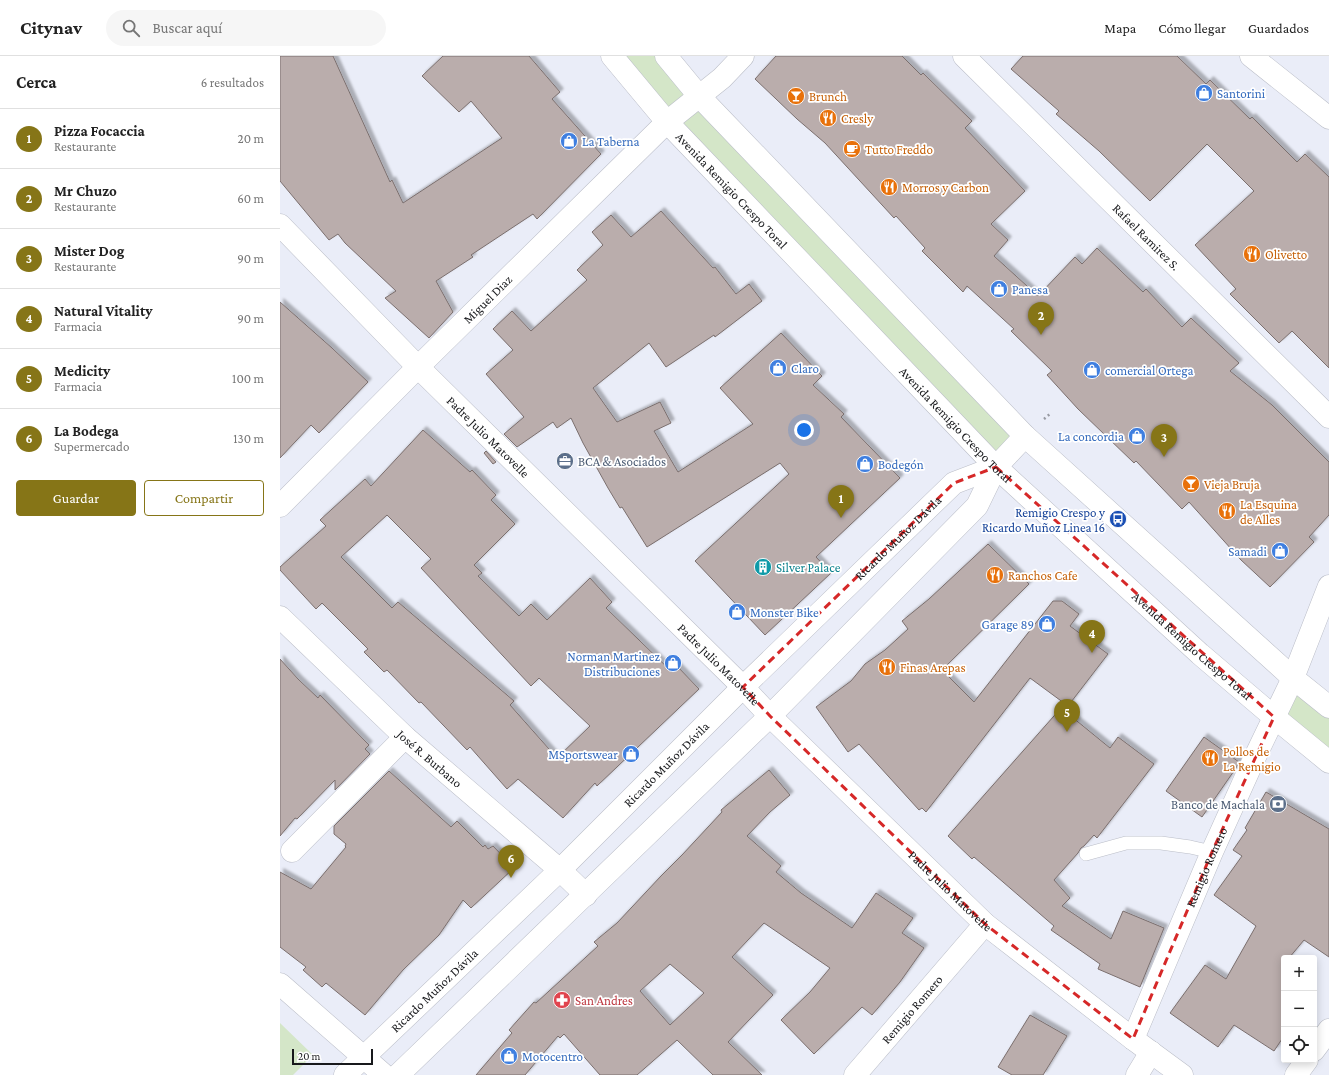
<!DOCTYPE html>
<html lang="es">
<head>
<meta charset="utf-8">
<style>
  :root { --surface:#fff; --page:#f6f6f6; --text:#222; --muted:#767676; --line:#e0e0e0; --accent:#867517 }
  body { margin:0; font-family:"Crimson Pro",serif; background:var(--page); color:var(--text) }
  .controls { position:absolute; right:12px; bottom:12px; display:grid; overflow:hidden; border-radius:4px; box-shadow:0 2px 10px #0003 }
  .controls button { width:36px; height:36px; display:grid; place-items:center; padding:0; border:0; border-bottom:1px solid var(--line); background:var(--surface); color:var(--text); font:20px sans-serif }
  .scale { position:absolute; left:12px; bottom:10px; width:81px; box-sizing:border-box; padding-left:4px; border:2px solid #18191c; border-top:0; font-size:11px; line-height:14px; white-space:nowrap; color:#18191c; -webkit-text-stroke:3px #fff; paint-order:stroke }
  .you { position:absolute; left:524px; top:374px; width:14px; height:14px; margin:-10px; border:3px solid #fff; border-radius:50%; background:#1a73e8; box-shadow:0 0 0 6px #1a73e833 }
  .badge { display:grid; place-items:center; width:26px; height:26px; border-radius:50%; background:var(--accent); color:#fff; font-size:13px; font-weight:700 }
  .pin { position:absolute; translate:-50% -33px; filter:drop-shadow(0 1px 2px #0008) }
  .pin::after { content:''; position:absolute; top:21px; width:14px; height:12px; background:inherit; clip-path:polygon(0 0,100% 0,50% 100%) }
  .list { margin:0; padding:0; list-style:none }
  h2 { display:flex; justify-content:space-between; align-items:center; height:52px; margin:0; padding:0 16px; font-size:17px }
  h2 small { font-size:13px; font-weight:400; color:var(--muted) }
  .list li { display:grid; grid-template-columns:26px 1fr auto; gap:12px; align-items:center; box-sizing:border-box; height:60px; padding:0 16px; border-top:1px solid var(--line) }
  .list b { display:block; font-size:15px; white-space:nowrap }
  .list p { margin:0; font-size:13px; white-space:nowrap; color:var(--muted) }
  .list em { font-size:13px; font-style:normal; color:var(--muted) }
  .actions { display:flex; gap:8px; padding:12px 16px }
  .actions a { flex:1; padding:9px 0; border:1px solid var(--accent); border-radius:4px; text-align:center; font-size:14px; color:var(--accent) }
  .actions .main { background:var(--accent); color:#fff }
  .icon { flex:none; width:22px; height:22px; fill:none; stroke:currentColor; stroke-width:2; stroke-linecap:round; stroke-linejoin:round }
  .map { position:relative; flex:none; width:1049px; height:1019px; overflow:hidden }
  header { display:flex; align-items:center; gap:24px; box-sizing:border-box; height:56px; padding:0 20px; background:var(--surface); border-bottom:1px solid var(--line) }
  header strong { font-size:19px }
  nav { display:flex; gap:22px; margin-inline-start:auto; font-size:14px }
  .search { width:280px; height:36px; background:var(--page); display:flex; align-items:center; gap:10px; box-sizing:border-box; padding:0 14px; border-radius:22px; color:var(--muted); font-size:15px }
  main { display:flex }
  aside { flex:1; background:var(--surface) }
  .map>svg:first-child { display:block }
  .green { fill:#d4e6c8 }
  .building { fill:#baadac; stroke:#7b6f6e; fill-rule:evenodd; filter:url(#shadow) }
  .lines { fill:none; stroke-linecap:round; stroke-linejoin:round }
  .lane-casing { stroke:#bbbec8; stroke-width:14 }
  .street-casing { stroke:#bbbec8; stroke-width:23 }
  .secondary-casing { stroke:#bbbec8; stroke-width:23 }
  .path { stroke:#989aa2; stroke-width:2.5; stroke-dasharray:2 3; stroke-linecap:butt }
  .lane { stroke:#fff; stroke-width:13 }
  .street { stroke:#fff; stroke-width:22 }
  .secondary { stroke:#fff; stroke-width:22 }
  .marked { fill:none; stroke:#d62828; stroke-width:3; stroke-dasharray:8 5; stroke-linejoin:round }
  .labels { text-anchor:middle; stroke-width:3.5; stroke-linejoin:round; paint-order:stroke }
  .shop-label { font-size:13px; fill:#366cbe; stroke:#fff; text-anchor:start }
  .food-label { font-size:13px; fill:#c56008; stroke:#fff; text-anchor:start }
  .street-label { font-size:13px; fill:#18191c; stroke:#fff }
  .service-label { font-size:13px; fill:#4e5e75; stroke:#fff; text-anchor:start }
  .transit-label { font-size:13px; fill:#164399; stroke:#fff; text-anchor:end }
  .culture-label { font-size:13px; fill:#0d838f; stroke:#fff; text-anchor:start }
  .health-label { font-size:13px; fill:#be3a42; stroke:#fff; text-anchor:start }
</style>
</head>
<body>
<header>
<strong>Citynav</strong>
<div class="search"><svg class="icon" aria-label="search" viewBox="0 0 24 24"><circle cx="10" cy="10" r="6"/><path d="M15 15l6 6"/></svg>Buscar aquí</div>
<nav><a>Mapa</a><a>Cómo llegar</a><a>Guardados</a></nav>
</header>
<main>
<aside>
<h2>Cerca<small>6 resultados</small></h2>
<ul class="list">
<li><span class="badge">1</span><div><b>Pizza Focaccia</b><p>Restaurante</p></div><em>20 m</em></li>
<li><span class="badge">2</span><div><b>Mr Chuzo</b><p>Restaurante</p></div><em>60 m</em></li>
<li><span class="badge">3</span><div><b>Mister Dog</b><p>Restaurante</p></div><em>90 m</em></li>
<li><span class="badge">4</span><div><b>Natural Vitality</b><p>Farmacia</p></div><em>90 m</em></li>
<li><span class="badge">5</span><div><b>Medicity</b><p>Farmacia</p></div><em>100 m</em></li>
<li><span class="badge">6</span><div><b>La Bodega</b><p>Supermercado</p></div><em>130 m</em></li>
</ul>
<div class="actions"><a class="main">Guardar</a><a>Compartir</a></div>
</aside>
<div class="map">
<svg width="1049" height="1019" viewBox="0 0 1049 1019">
  <defs>
    <filter id="shadow"><feDropShadow dx="3.5" dy="-3.5" stdDeviation="1" flood-color="#0004"/></filter>
  </defs>
  <rect width="100%" height="100%" fill="#eaedf8"/>
  <path class="green" d="M334 0H385L418 40 387 64Z
    M416 48 743 382 716 406 394 65Z
    M1014 629 1049 658V699L1001 661Z
    M0 967 33 999 13 1019H0Z"/>
  <path class="building" d="M0 0H53L110 126 112 124 123 147 222 82 191 45 179 56 142 20 163 0H249L280 36 272 43 321 98 257 163 253 158 191 199 193 201 156 225 173 256 149 282 105 242 116 235 65 187 58 178 49 184 0 125Z
    M496 0H622L641 19 643 17 692 65 685 72 745 135 711 168 728 184 714 200 758 240 795 201 802 208 817 192 863 236 866 233 902 271 911 262 959 307 950 315 992 349 1049 406V459L1029 481 1034 486 990 531 961 504 909 446 902 453 856 405 854 407 798 353 767 319 772 315 731 275 734 273 687 230 683 236 642 195 645 192 616 160 614 162 545 87 517 63 475 23Z
    M743 0H897L926 28 930 24 970 63 972 61 1017 106 1025 98 1049 121V312L1012 275 999 287 950 238 956 233 915 189 974 135 927 88 870 145 819 95 776 58 779 55 731 13Z
    M381 155 433 212 435 211 456 238 469 228 482 245 435 281 434 279 386 311 369 287 313 332 337 366 380 346 391 367 374 375 398 416 473 368 440 332 501 277 542 320 533 329 564 358 561 361 620 422 536 501 551 517 485 579 415 505 509 418 500 407 367 491 342 451 340 452 328 432 303 387 291 362 277 372 273 366 237 391 224 378 244 361 206 318 233 294 213 273 232 255 251 275 307 224 297 214 323 189 312 176 331 159 351 181Z
    M0 246 52 292 88 326 39 377 31 369 0 402Z
    M143 374 190 416 192 414 216 439 211 444 235 468 194 509 202 517 198 520 239 560 251 548 267 564 310 522 332 546 326 552 392 616 397 610 419 633 317 730 315 727 283 762 238 723 227 733 190 691 187 694 141 646 139 647 107 614 104 616 84 596 88 593 42 547 36 553 0 514V511L46 470 40 464 85 423 91 430ZM107 459 151 503 141 512 251 630 259 622 310 670 277 702 230 649 234 645 118 546 112 552 61 501Z
    M206 395 216 406 213 408 204 397Z
    M708 488 749 528 662 614 694 646 773 545H782L799 558 790 570 828 598 788 650 750 622 646 756 642 752 639 754 579 688 568 696 536 651 571 625 585 608 605 594 628 573 622 565 649 543Z
    M0 603 18 623 38 642 40 639 89 689 85 693 90 698 55 734V724L17 763 15 762 0 780Z
    M781 652 830 692 838 681 874 708 817 782 814 779 804 790 801 792 798 797 774 824 790 842 782 850 831 883 843 855 884 872 860 931 818 913 820 908 771 874 774 870 694 801 692 803 668 780Z
    M924 681 959 706 956 712 922 761 886 735Z
    M489 714 510 739 490 756 467 780 501 810 496 816 521 837 572 872 596 837 633 862 622 877 644 892 620 926 592 959 582 951 534 998 501 964 530 936 550 912 484 867 452 901 493 939 448 986 482 1019H433L397 984 357 1019H320L284 978 280 982 278 980 245 1019H196L232 977 229 974 254 946 256 947 318 890 314 886 337 867 381 820 402 799 442 756 441 754ZM390 908 424 937 390 969 360 935Z
    M109 715 171 771 177 765 203 791 205 789 208 793 213 790 234 812 191 852 183 844 159 879 123 914 85 959 46 927 42 931 23 914 26 911 0 891V816L31 833 66 791 65 790 66 788 54 778V770Z
    M986 736 1049 773V901L1024 884 1009 902H1004V980L994 995 954 969 938 991 890 957 925 909 946 923 976 870 934 839 962 800 953 794 967 774 965 772Z
    M750 959 787 980 763 1019H732L718 1011Z"/>
  <g class="lines">
    <defs>
      <path id="lane" d="M806 798 846 787H881L910 791 932 796"/>
      <g id="street">
        <path id="s1" d="M684 0 1049 361"/>
        <path d="M971 0 1049 62"/>
        <path id="s2" d="M0 169 138 311 463 631 490 660 705 868 853 983 902 1019"/>
        <path id="s3" d="M0 450 138 311 387 66 442 22 463 0"/>
        <path id="s4" d="M0 561 125 681 280 814 306 839"/>
        <path d="M12 795 125 681"/>
        <path d="M0 928 104 1019"/>
        <path id="s5" d="M853 983 932 796 974 703 1013 622 1049 530"/>
        <path d="M1034 994 1049 974"/>
        <path id="s6" d="M575 1019 705 868"/>
        <path d="M857 1019 871 996"/>
        <path d="M1016 1019 1027 1004"/>
      </g>
      <g id="secondary">
        <path id="s7" d="M332 0 387 66 716 411 920 598 994 661 1049 706"/>
        <path d="M386 0 419 40 745 380 1013 622 1049 651"/>
        <path id="s8" d="M65 1019 280 814 463 631 674 427 716 411"/>
        <path d="M118 1019 490 660 697 450 716 411 745 380"/>
      </g>
    </defs>
    <use href="#lane" class="lane-casing"/>
    <use href="#street" class="street-casing"/>
    <use href="#secondary" class="secondary-casing"/>
    <path class="path" d="M764 363 771 357"/>
    <use href="#lane" class="lane"/>
    <use href="#street" class="street"/>
    <use href="#secondary" class="secondary"/>
  </g>
  <path class="marked" d="M716 411 994 661 932 796 853 983 705 868 490 660 463 631 674 427Z"/>
  <defs>
    <symbol id="shop-disc" viewBox="-11 -11 22 22"><circle r="9.5" fill="#3f7fe0" stroke="#fff"/><path d="M-5-2.5h2.3a2.7 3.5 0 0 1 5.4 0H5L5.5 6h-11ZM-1.5-2.5h3a1.5 2.3 0 0 0-3 0Z" fill="#fff"/></symbol>
    <symbol id="bar-disc" viewBox="-11 -11 22 22"><circle r="9.5" fill="#e8710a" stroke="#fff"/><path d="M-6-5H6L.8 .8V4.5H3.5V6h-7V4.5H-.8V.8Z" fill="#fff"/></symbol>
    <symbol id="restaurant-disc" viewBox="-11 -11 22 22"><circle r="9.5" fill="#e8710a" stroke="#fff"/><path d="M-5-6h1v4h1v-4h1v4h1v-4h1v5L-1.5 .5V6h-2V.5L-5-1ZM5-6V6H3V1.5H1.5Q1.5-4 5-6Z" fill="#fff"/></symbol>
    <symbol id="cafe-disc" viewBox="-11 -11 22 22"><circle r="9.5" fill="#e8710a" stroke="#fff"/><path d="M-5.5-4.5H6V0H3Q3 3.5 0 3.5H-2.5Q-5.5 3.5-5.5 0ZM3-3.2v2h1.7v-2ZM-6 4.5H4V6H-6Z" fill="#fff"/></symbol>
    <symbol id="office-disc" viewBox="-11 -11 22 22"><circle r="9.5" fill="#5c6f8a" stroke="#fff"/><path d="M-6-3h4V-5.5h4V-3h4V5H-6ZM-1-4.5V-3h2v-1.5ZM-6 0V1H6V0Z" fill="#fff"/></symbol>
    <symbol id="bus-disc" viewBox="-11 -11 22 22"><circle r="9.5" fill="#1a4fb4" stroke="#fff"/><path d="M-5-6H5V4H4V6H2V4H-2V6H-4V4H-5ZM-3.5-4V0h7V-4ZM-3.5 1.2v1.5H-2V1.2ZM2 1.2v1.5H3.5V1.2Z" fill="#fff"/></symbol>
    <symbol id="building-disc" viewBox="-11 -11 22 22"><circle r="9.5" fill="#0f9aa8" stroke="#fff"/><path d="M-4-6H4V6H1V3H-1V6H-4ZM-2.5-4.3h1.7v1.8h-1.7ZM.8-4.3h1.7v1.8H.8ZM-2.5-1h1.7V.8h-1.7ZM.8-1h1.7V.8H.8Z" fill="#fff"/></symbol>
    <symbol id="bank-disc" viewBox="-11 -11 22 22"><circle r="9.5" fill="#5c6f8a" stroke="#fff"/><path d="M-6-4H6V4H-6ZM0-2.3a2.3 2.3 0 1 0 0 4.6a2.3 2.3 0 1 0 0-4.6Z" fill="#fff"/></symbol>
    <symbol id="pharmacy-disc" viewBox="-11 -11 22 22"><circle r="9.5" fill="#e0444e" stroke="#fff"/><path d="M-2-6h4v4h4v4h-4v4h-4v-4h-4v-4h4Z" fill="#fff"/></symbol>
  </defs>
  <g fill-rule="evenodd">
    <use href="#shop-disc" x="914" y="27" width="20" height="20"/>
    <use href="#bar-disc" x="506" y="30" width="20" height="20"/>
    <use href="#restaurant-disc" x="538" y="52" width="20" height="20"/>
    <use href="#shop-disc" x="279" y="75" width="20" height="20"/>
    <use href="#cafe-disc" x="562" y="83" width="20" height="20"/>
    <use href="#restaurant-disc" x="599" y="121" width="20" height="20"/>
    <use href="#restaurant-disc" x="962" y="188" width="20" height="20"/>
    <use href="#shop-disc" x="709" y="223" width="20" height="20"/>
    <use href="#shop-disc" x="488" y="302" width="20" height="20"/>
    <use href="#shop-disc" x="802" y="304" width="20" height="20"/>
    <use href="#shop-disc" x="847" y="370" width="20" height="20"/>
    <use href="#office-disc" x="275" y="395" width="20" height="20"/>
    <use href="#shop-disc" x="575" y="398" width="20" height="20"/>
    <use href="#bar-disc" x="901" y="418" width="20" height="20"/>
    <use href="#restaurant-disc" x="937" y="445" width="20" height="20"/>
    <use href="#bus-disc" x="828" y="453" width="20" height="20"/>
    <use href="#shop-disc" x="990" y="485" width="20" height="20"/>
    <use href="#building-disc" x="473" y="501" width="20" height="20"/>
    <use href="#restaurant-disc" x="705" y="509" width="20" height="20"/>
    <use href="#shop-disc" x="447" y="546" width="20" height="20"/>
    <use href="#shop-disc" x="757" y="558" width="20" height="20"/>
    <use href="#shop-disc" x="383" y="597" width="20" height="20"/>
    <use href="#restaurant-disc" x="597" y="601" width="20" height="20"/>
    <use href="#shop-disc" x="341" y="688" width="20" height="20"/>
    <use href="#restaurant-disc" x="920" y="692" width="20" height="20"/>
    <use href="#bank-disc" x="988" y="738" width="20" height="20"/>
    <use href="#pharmacy-disc" x="272" y="934" width="20" height="20"/>
    <use href="#shop-disc" x="219" y="990" width="20" height="20"/>
  </g>
  <g class="labels">
    <g class="shop-label">
      <text x="937" y="42">Santorini</text>
      <text x="302" y="90">La Taberna</text>
      <text x="732" y="238">Panesa</text>
      <text x="511" y="317">Claro</text>
      <text x="825" y="319">comercial Ortega</text>
      <text x="844" y="385" text-anchor="end">La concordia</text>
      <text x="598" y="413">Bodegón</text>
      <text x="987" y="500" text-anchor="end">Samadi</text>
      <text x="470" y="561">Monster Bike</text>
      <text x="754" y="573" text-anchor="end">Garage 89</text>
      <text x="380" y="605" text-anchor="end">Norman Martinez<tspan x="380" dy="15">Distribuciones</tspan></text>
      <text x="338" y="703" text-anchor="end">MSportswear</text>
      <text x="242" y="1005">Motocentro</text>
    </g>
    <g class="food-label">
      <text x="529" y="45">Brunch</text>
      <text x="561" y="67">Cresly</text>
      <text x="585" y="98">Tutto Freddo</text>
      <text x="622" y="136">Morros y Carbon</text>
      <text x="985" y="203">Olivetto</text>
      <text x="924" y="433">Vieja Bruja</text>
      <text x="960" y="453">La Esquina<tspan x="960" dy="15">de Alles</tspan></text>
      <text x="728" y="524">Ranchos Cafe</text>
      <text x="620" y="616">Finas Arepas</text>
      <text x="943" y="700">Pollos de<tspan x="943" dy="15">La Remigio</tspan></text>
    </g>
    <g class="street-label">
      <text dy="5" stroke="none"><textPath href="#s7" startOffset="180">Avenida Remigio Crespo Toral</textPath></text>
      <text dy="5" stroke="none"><textPath href="#s1" startOffset="257">Rafael Ramirez S.</textPath></text>
      <text dy="5" stroke="none"><textPath href="#s3" startOffset="293">Miguel Diaz</textPath></text>
      <text dy="5" stroke="none"><textPath href="#s7" startOffset="504">Avenida Remigio Crespo Toral</textPath></text>
      <text dy="5" stroke="none"><textPath href="#s2" startOffset="297">Padre Julio Matovelle</textPath></text>
      <text dy="5" stroke="none"><textPath href="#s8" startOffset="771">Ricardo Muñoz Dávila</textPath></text>
      <text dy="5" stroke="none"><textPath href="#s7" startOffset="828">Avenida Remigio Crespo Toral</textPath></text>
      <text dy="5" stroke="none"><textPath href="#s2" startOffset="621">Padre Julio Matovelle</textPath></text>
      <text dy="5" stroke="none"><textPath href="#s4" startOffset="206">José R. Burbano</textPath></text>
      <text dy="5" stroke="none"><textPath href="#s8" startOffset="447">Ricardo Muñoz Dávila</textPath></text>
      <text dy="5" stroke="none"><textPath href="#s5" startOffset="187">Remigio Romero</textPath></text>
      <text dy="5" stroke="none"><textPath href="#s2" startOffset="945">Padre Julio Matovelle</textPath></text>
      <text dy="5" stroke="none"><textPath href="#s8" startOffset="123">Ricardo Muñoz Dávila</textPath></text>
      <text dy="5" stroke="none"><textPath href="#s6" startOffset="87">Remigio Romero</textPath></text>
    </g>
    <g class="service-label">
      <text x="298" y="410">BCA &amp; Asociados</text>
      <text x="985" y="753" text-anchor="end">Banco de Machala</text>
    </g>
    <g class="transit-label">
      <text x="825" y="461">Remigio Crespo y<tspan x="825" dy="15">Ricardo Muñoz Linea 16</tspan></text>
    </g>
    <g class="culture-label">
      <text x="496" y="516">Silver Palace</text>
    </g>
    <g class="health-label">
      <text x="295" y="949">San Andres</text>
    </g>
  </g>
</svg>
<div class="controls">
<button>+</button>
<button>−</button>
<button><svg class="icon" aria-label="locate" viewBox="0 0 24 24"><circle cx="12" cy="12" r="6"/><path d="M12 2v4M12 18v4M2 12h4M18 12h4"/></svg></button>
</div>
<div class="scale">20 m</div>
<div class="you"></div>
<div class="pin badge" style="left:561px;top:462px">1</div>
<div class="pin badge" style="left:761px;top:279px">2</div>
<div class="pin badge" style="left:884px;top:401px">3</div>
<div class="pin badge" style="left:812px;top:597px">4</div>
<div class="pin badge" style="left:787px;top:676px">5</div>
<div class="pin badge" style="left:231px;top:822px">6</div>
</div>
</main>
</body>
</html>
